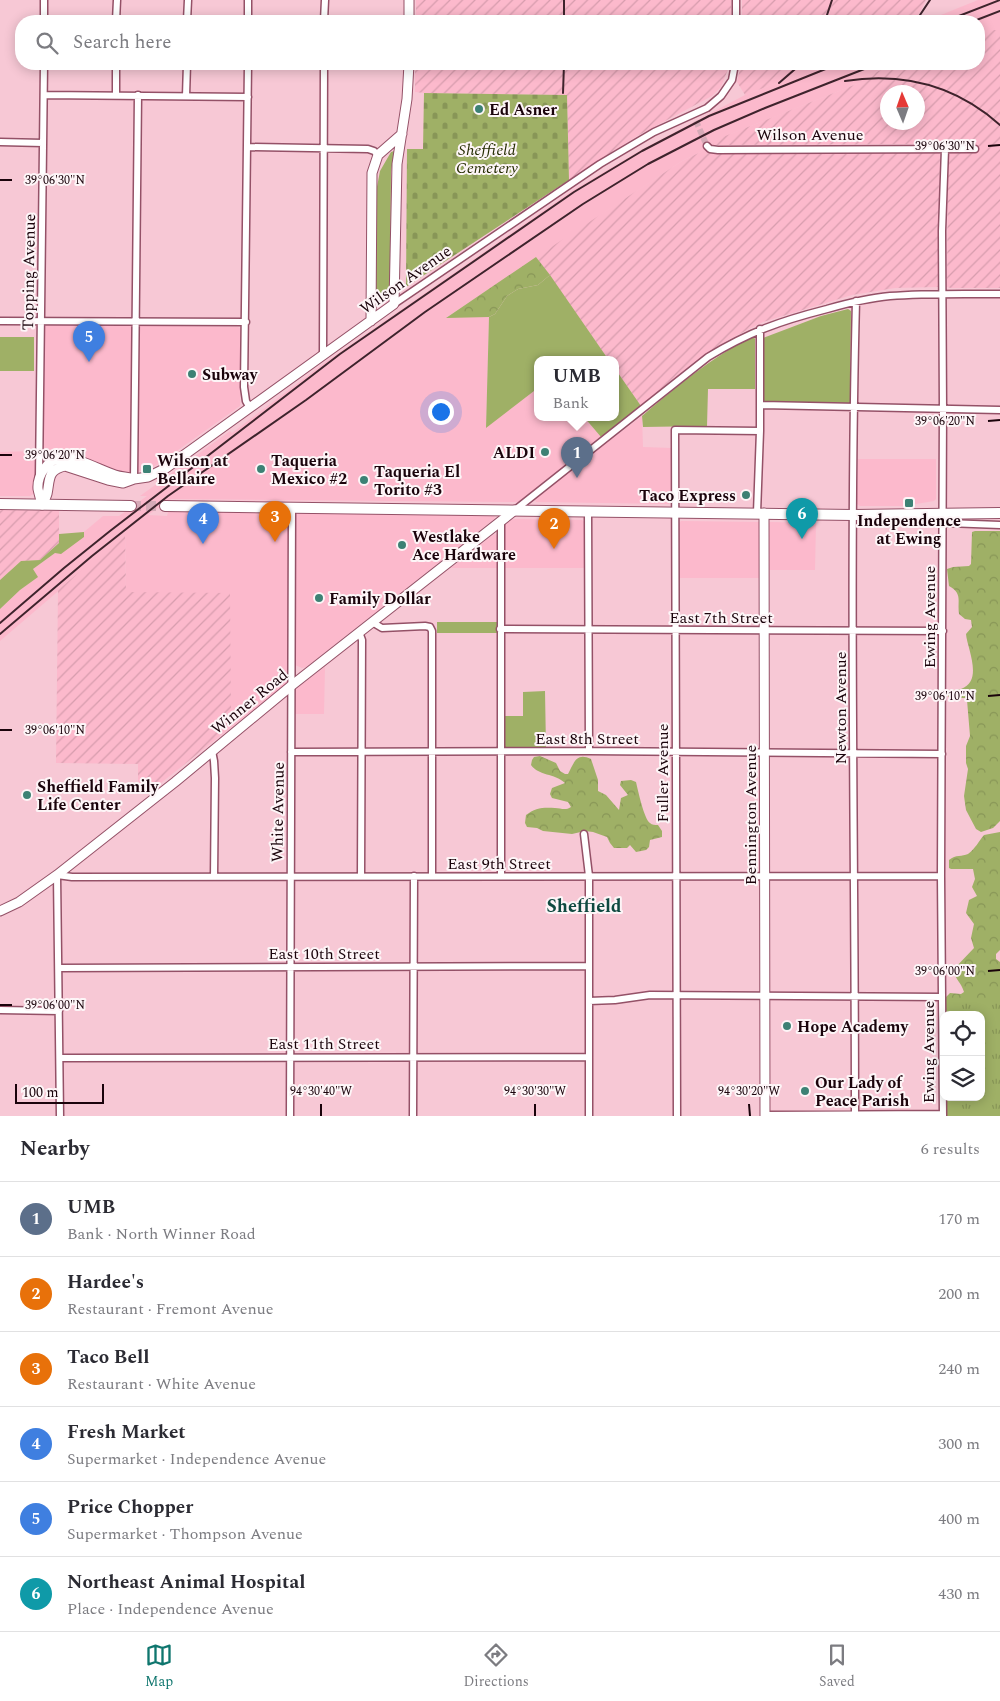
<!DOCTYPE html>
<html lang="en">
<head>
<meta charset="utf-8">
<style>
  :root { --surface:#fff; --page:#f2f2f3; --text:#2b2b33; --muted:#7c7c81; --line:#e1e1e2; --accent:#0f766e }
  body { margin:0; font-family:Spectral,serif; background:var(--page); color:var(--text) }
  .controls { position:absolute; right:15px; bottom:15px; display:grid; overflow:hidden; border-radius:10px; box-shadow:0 2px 12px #0003 }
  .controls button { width:45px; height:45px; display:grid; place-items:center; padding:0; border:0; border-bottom:1px solid var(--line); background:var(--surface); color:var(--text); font:25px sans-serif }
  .compass { position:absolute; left:880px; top:85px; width:45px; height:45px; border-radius:50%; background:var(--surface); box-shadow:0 2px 12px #0003; rotate:358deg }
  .scale { position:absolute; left:15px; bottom:12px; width:89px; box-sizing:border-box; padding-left:5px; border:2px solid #1a030b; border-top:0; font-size:14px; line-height:18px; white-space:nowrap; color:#1a030b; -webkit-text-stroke:4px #fdf5f7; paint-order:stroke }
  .you { position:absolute; left:440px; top:411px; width:18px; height:18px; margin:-12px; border:4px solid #fff; border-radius:50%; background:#1a73e8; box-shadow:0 0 0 8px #1a73e833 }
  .badge { display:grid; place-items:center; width:32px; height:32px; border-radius:50%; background:var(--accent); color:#fff; font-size:16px; font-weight:700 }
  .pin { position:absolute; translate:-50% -41px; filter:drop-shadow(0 1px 2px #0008) }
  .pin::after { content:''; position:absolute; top:26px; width:18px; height:15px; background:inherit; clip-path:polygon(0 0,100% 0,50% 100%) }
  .popup { position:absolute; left:534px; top:356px; width:85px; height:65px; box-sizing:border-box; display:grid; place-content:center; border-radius:10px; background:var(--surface); filter:drop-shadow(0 1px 4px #0005); font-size:16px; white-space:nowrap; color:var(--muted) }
  .popup b { font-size:19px; color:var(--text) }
  .popup::after { content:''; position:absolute; left:50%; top:100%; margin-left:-10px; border:10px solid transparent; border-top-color:var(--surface) }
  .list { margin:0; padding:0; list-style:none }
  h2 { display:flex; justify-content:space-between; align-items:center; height:65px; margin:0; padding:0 20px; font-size:21px }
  h2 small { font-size:16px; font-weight:400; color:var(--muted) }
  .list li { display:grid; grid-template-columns:32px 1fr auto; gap:15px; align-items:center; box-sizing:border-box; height:75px; padding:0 20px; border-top:1px solid var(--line) }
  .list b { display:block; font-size:19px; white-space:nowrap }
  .list p { margin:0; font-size:16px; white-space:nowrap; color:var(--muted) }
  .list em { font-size:16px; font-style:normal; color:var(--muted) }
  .icon { flex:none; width:28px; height:28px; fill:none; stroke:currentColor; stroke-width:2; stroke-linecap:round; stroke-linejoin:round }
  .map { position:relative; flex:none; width:1000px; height:1116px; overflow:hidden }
  .search { position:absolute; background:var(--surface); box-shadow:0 2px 12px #0003; left:15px; right:15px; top:15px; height:55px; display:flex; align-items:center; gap:12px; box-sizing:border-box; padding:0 18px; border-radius:20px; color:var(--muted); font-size:19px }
  .sheet { height:515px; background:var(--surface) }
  nav { display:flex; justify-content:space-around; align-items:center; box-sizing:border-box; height:70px; border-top:1px solid var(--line); background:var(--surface); font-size:14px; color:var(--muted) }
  nav a { display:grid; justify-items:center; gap:2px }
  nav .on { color:var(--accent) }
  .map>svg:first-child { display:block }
  .built { fill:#fcb9cc }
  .industrial { fill:url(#industrial-furrows); fill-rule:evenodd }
  .grass { fill:#9fb066 }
  .forest { fill:url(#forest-crowns) }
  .cemetery { fill:url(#cemetery-stones) }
  .park { fill:url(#park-tufts) }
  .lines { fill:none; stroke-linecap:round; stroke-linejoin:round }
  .street-tunnel { stroke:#d6aab7; stroke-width:6; stroke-dasharray:6 3; stroke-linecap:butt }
  .primary-tunnel { stroke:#d6aab7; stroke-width:10; stroke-dasharray:10 5; stroke-linecap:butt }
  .street-casing { stroke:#945167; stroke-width:9 }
  .secondary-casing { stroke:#945167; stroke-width:11 }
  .primary-casing { stroke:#945167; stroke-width:12 }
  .street { stroke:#fff; stroke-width:6 }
  .secondary { stroke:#fff; stroke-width:9 }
  .primary { stroke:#fff; stroke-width:10 }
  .rail { stroke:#3e232c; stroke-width:2 }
  .ticks { fill:none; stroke:#1a030b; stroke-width:2 }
  .poi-dot { fill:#3d8174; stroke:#fdf5f7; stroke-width:2 }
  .labels { text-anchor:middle; stroke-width:4; stroke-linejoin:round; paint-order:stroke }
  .poi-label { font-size:16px; font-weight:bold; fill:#1a030b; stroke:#fdf5f7; text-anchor:start }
  .street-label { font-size:16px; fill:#1a030b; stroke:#fdf5f7 }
  .park-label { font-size:16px; font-style:italic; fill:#262d03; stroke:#fdf5f7 }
  .neighbourhood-label { font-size:18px; font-weight:bold; fill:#0f4940; stroke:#fdf5f7 }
  .ticks-label { font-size:12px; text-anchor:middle; fill:#1a030b; stroke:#fdf5f7; stroke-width:4; stroke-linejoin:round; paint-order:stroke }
</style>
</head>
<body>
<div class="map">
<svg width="1000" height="1116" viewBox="0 0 1000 1116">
  <defs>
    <pattern id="industrial-furrows" width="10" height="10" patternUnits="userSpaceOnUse" patternTransform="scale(1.25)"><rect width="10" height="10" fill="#fcb9cc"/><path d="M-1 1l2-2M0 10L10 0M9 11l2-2" fill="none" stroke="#d79dae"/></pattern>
    <pattern id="forest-crowns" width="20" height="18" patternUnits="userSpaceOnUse" patternTransform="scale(1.25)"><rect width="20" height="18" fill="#9fb066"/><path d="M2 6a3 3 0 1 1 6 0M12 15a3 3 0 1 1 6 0" fill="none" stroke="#889657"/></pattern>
    <pattern id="cemetery-stones" width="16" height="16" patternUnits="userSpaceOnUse" patternTransform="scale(1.25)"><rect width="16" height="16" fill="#9fb066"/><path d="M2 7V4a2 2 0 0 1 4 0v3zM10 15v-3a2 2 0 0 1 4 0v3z" fill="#889657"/></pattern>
    <pattern id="park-tufts" width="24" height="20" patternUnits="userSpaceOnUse" patternTransform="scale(1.25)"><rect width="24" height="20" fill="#9fb066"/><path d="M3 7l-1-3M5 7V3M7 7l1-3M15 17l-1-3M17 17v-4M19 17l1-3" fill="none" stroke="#889657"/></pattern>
  </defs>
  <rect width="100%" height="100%" fill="#f7c8d5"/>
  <path class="built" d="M978 0H1000V31L979 34V21H926Z
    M805 64H899L867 75 866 82 854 85 711 142 707 149 682 161 447 317H489L486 427 534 391 538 393V417H584L601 437 519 502 171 499 148 515 167 516 168 512 282 513 288 516V680L286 684 238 722 232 716 231 711 126 592 125 534 0 641V609L20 590 37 577 33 569 55 553 84 537V532L103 516H119L147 496H140L230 431 232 433 327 361 572 191 639 151 745 95 795 76Z
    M47 324 238 327 241 329 240 406 157 465 143 471 121 473 74 457 43 464 44 327Z
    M642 416 643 447 671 448V501L669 504 536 502 535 500 536 497Z
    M34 451 36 452 35 493 30 496H0V452Z
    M858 459H936V499L934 501 904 506H860L857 504Z
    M298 513 492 515 495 517 494 519 306 667 302 668 295 665 294 660 295 515Z
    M515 519 582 520 585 522 584 568H504V526L510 520Z
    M681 521 759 522 760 524 761 578H679V523Z
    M770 522 816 523 815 570H768V524Z
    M496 534 497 537V568H451L493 535Z
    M325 667 324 714H295V692L297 688Z"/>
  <path class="industrial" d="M416 0H731V21H416Z
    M742 0H926L919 14 912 21H742Z
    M994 30 1000 31V288H951L947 287 948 144 713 145 710 142 854 85 865 82 867 75 899 64H979V34ZM888 92H918V122H888Z
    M415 64H730L721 87 712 96 637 136 569 180 567 95 424 93 415 92Z
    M741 64H805L795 76 745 95 737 82Z
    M707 149 714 152 939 153 940 155 938 287 895 288 852 295 763 322 728 340 693 363 641 406 616 370V359H608L536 257 682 161Z
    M0 510 59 511V543L40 560 21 561 0 580Z
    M125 534 126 592 230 593 231 711 232 716 238 722 147 794 138 781V764L56 763 58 590Z"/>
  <path class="grass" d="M394 151 391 172 390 293 387 298 381 302 378 301 375 289 376 192 380 171 391 152Z
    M550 275 608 359H538V393L534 391 486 428 489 317 495 314 507 296 518 289 538 285Z
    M848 309 851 311 850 403 763 402V338L821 316Z
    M753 336 755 339V389H708L707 426 643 427 642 416C677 386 711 358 753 336Z
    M0 337H34V371H0Z
    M616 370 641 406 601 437 584 417H616Z
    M84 532V537L61 554 55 553 33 569 38 577 20 590 0 609V580L21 561 40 560 59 543V534Z
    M437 622H497V633H437Z
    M545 691 546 748H506L503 745V716H523V692Z"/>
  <path class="forest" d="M536 257 550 275 538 285 518 289 507 296 495 314 489 317 446 318Z
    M975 531H1000V821L993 828 981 832 976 829 966 810 964 796 968 769 966 763V746L970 736 967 700 965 698H950L947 695 948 691C952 690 957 690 961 689 984 681 967 648 966 634L972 627 971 620 965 619 959 614C957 600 963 594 949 586L947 569 953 567 969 566 971 564 972 532Z
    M540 756 556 763 560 771 565 774H568C574 763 576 752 591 759L598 780V791L606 795 619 810 621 798 628 795 620 785 621 781 631 780 636 782C638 790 644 819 650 823 652 825 655 825 658 825L662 831V837L650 840 649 847 646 850 636 852 630 845 627 848H614L610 843 607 837 593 832 585 831 572 834 543 831 537 828 527 827 525 823 526 815C535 808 543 807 555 808 561 808 565 811 571 807L568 802 552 798 550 794 552 788 565 783C554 773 539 776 531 765L532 760 534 757Z
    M1000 832V950L996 954V959L1000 962V1022L981 1015H964L943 1000 950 993 961 994 964 992C961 982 955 979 953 970L974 948 971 938 974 924 966 913 969 900 977 896 972 887 975 879 973 869H951L949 868V860C956 854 962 857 968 854 975 849 979 841 984 835Z"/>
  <path class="cemetery" d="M424 93 567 95 569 180 406 287 407 149H423Z"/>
  <path class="park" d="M1000 1000V1116H946V1097H981V1015H945V1001Z"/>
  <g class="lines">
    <path class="street-tunnel" d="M696 121 707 146"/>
    <path class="primary-tunnel" d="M131 506H165"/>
    <defs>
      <path id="street" d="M44 21V0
        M116 21 117 0
        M187 21 188 0
        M248 21V0
        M324 21 325 0
        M736 21V0
        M248 64 244 387 246 401 250 408
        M44 95 248 97
        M116 95V64
        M186 96 187 64
        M0 142 43 143
        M707 146 710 149 718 150 975 149
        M247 147 368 149 374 151 378 155
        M394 304 600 164 654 132 707 108 721 96 732 80 735 64
        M0 321 246 322
        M323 355 324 64
        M760 405 1000 410
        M39 477 44 64
        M134 479 138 95
        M515 510 708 357C749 332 780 321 827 309 848 303 868 298 890 296 926 293 964 294 1000 294
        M588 511 589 751
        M757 513 760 431V329
        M942 514 947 523 1000 525
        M501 521V876
        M372 622 382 628 425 626 430 627 432 631V876
        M500 629 943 631
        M359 632 362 640 361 876
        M212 751 214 761 215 778 214 877
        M291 752 589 751 942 754
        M584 834 589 876V1116
        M59 968 589 966
        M589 1001 615 1000 650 995 942 997
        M0 1010 59 1011
        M60 1058 589 1057
        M765 1115 943 1114
        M60 1116 57 875 72 877 941 876
        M290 1116 292 508
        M413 1116 414 876
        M677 1116 675 430 760 431
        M855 1116C855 844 849 573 856 301
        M943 1116 941 876 943 409 942 231 945 149"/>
      <path id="secondary" d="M409 21V0
        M371 321 372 173 378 155 402 134
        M42 505C44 501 46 498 47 494 50 480 47 470 65 466L108 480 123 483 134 479 148 477 166 468 394 304 397 164 407 99 409 64
        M42 505C41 500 39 494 38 489 37 476 47 459 62 458 77 457 100 470 115 475 121 477 128 477 134 479
        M764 513 765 1116
        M0 911 19 902 57 875 175 782 291 686 515 510"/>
      <path id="primary" d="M0 504 131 506
        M165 506 853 515 1000 513"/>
    </defs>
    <use href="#street" class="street-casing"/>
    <use href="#secondary" class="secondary-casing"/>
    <use href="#primary" class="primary-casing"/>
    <use href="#street" class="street"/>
    <use href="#secondary" class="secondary"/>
    <use href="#primary" class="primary"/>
    <path class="rail" d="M564 21V0
      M825 21 832 0
      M916 21 930 0
      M946 21 1000 0
      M974 21 1000 11
      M845 81C904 72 955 85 1000 125
      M779 83 801 64
      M563 93 564 64
      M0 623 64 568 110 531 340 354 574 192 642 151 709 116 838 64
      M0 634 92 556 168 496 306 400 425 312 583 204 648 164 714 130 765 108 877 64"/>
  </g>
  <path class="ticks" d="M988 146 1000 145M0 180H12M988 421 1000 420M0 455H12M988 696 1000 695M0 730H12M988 971 1000 970M0 1005H12M321 1104V1116M535 1104V1116M749 1104 750 1116"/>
  <g class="poi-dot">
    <circle cx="479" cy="109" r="5"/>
    <circle cx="192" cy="374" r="5"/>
    <circle cx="545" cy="452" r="5"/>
    <rect x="142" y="464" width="10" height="10" rx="2.5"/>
    <circle cx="261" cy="469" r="5"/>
    <circle cx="364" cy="480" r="5"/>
    <circle cx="746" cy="495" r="5"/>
    <rect x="904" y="498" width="10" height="10" rx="2.5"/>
    <circle cx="402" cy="545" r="5"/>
    <circle cx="319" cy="598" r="5"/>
    <circle cx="27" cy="795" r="5"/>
    <circle cx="787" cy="1026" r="5"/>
    <circle cx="805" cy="1091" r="5"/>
  </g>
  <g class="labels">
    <g class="poi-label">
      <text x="489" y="115">Ed Asner</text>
      <text x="202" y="380">Subway</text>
      <text x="535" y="458" text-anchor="end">ALDI</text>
      <text x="157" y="466">Wilson at<tspan x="157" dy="18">Bellaire</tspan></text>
      <text x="271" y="466">Taqueria<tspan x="271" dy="18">Mexico #2</tspan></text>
      <text x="374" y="477">Taqueria El<tspan x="374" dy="18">Torito #3</tspan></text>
      <text x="736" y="501" text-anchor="end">Taco Express</text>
      <text x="909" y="526" text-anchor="middle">Independence<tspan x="909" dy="18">at Ewing</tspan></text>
      <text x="412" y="542">Westlake<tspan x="412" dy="18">Ace Hardware</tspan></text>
      <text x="329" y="604">Family Dollar</text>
      <text x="37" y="792">Sheffield Family<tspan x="37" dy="18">Life Center</tspan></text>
      <text x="797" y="1032">Hope Academy</text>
      <text x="815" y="1088">Our Lady of<tspan x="815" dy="18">Peace Parish</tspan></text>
    </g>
    <g class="street-label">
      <text x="810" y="140">Wilson Avenue</text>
      <text transform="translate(28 272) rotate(-89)" y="6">Topping Avenue</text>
      <text transform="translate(405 279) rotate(-35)" y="6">Wilson Avenue</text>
      <text x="721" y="623">East 7th Street</text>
      <text transform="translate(929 617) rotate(-90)" y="6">Ewing Avenue</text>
      <text transform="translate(249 701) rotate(-39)" y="6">Winner Road</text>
      <text transform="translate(840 708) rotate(-90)" y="6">Newton Avenue</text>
      <text x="587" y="744">East 8th Street</text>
      <text transform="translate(662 773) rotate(-90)" y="6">Fuller Avenue</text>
      <text transform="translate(277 812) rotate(-89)" y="6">White Avenue</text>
      <text transform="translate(750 815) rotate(-90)" y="6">Bennington Avenue</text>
      <text x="499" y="869">East 9th Street</text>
      <text x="324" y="959">East 10th Street</text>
      <text x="324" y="1049">East 11th Street</text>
      <text transform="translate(928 1052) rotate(-90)" y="6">Ewing Avenue</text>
    </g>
    <g class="park-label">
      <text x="487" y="155">Sheffield<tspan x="487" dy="18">Cemetery</tspan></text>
    </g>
    <g class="neighbourhood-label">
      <text x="584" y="912">Sheffield</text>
    </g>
  </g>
  <g class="ticks-label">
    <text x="945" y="150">39°06'30"N</text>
    <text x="55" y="184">39°06'30"N</text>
    <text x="945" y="425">39°06'20"N</text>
    <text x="55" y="459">39°06'20"N</text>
    <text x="945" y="700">39°06'10"N</text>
    <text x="55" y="734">39°06'10"N</text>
    <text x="945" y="975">39°06'00"N</text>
    <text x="55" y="1009">39°06'00"N</text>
    <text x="321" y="1095">94°30'40"W</text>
    <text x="535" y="1095">94°30'30"W</text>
    <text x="749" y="1095">94°30'20"W</text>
  </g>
</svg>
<div class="controls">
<button><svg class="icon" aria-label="locate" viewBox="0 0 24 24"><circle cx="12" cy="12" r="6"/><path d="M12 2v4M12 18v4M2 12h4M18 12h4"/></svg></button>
<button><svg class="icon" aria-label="layers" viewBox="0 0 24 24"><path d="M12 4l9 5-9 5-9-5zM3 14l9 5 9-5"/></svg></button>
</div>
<svg class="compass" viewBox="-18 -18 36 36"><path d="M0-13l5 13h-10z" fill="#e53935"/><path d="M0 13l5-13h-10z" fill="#7c7c81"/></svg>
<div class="scale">100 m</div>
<div class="you"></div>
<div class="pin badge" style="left:577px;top:478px;background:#5c6f8a">1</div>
<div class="popup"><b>UMB</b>Bank</div>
<div class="pin badge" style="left:554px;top:549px;background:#e8710a">2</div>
<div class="pin badge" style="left:275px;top:542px;background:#e8710a">3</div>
<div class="pin badge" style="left:203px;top:544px;background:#3f7fe0">4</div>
<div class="pin badge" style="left:89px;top:362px;background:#3f7fe0">5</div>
<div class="pin badge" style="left:802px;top:539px;background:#0f9aa8">6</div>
<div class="search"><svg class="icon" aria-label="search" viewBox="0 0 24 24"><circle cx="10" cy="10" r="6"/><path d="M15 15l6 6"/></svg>Search here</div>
</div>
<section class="sheet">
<h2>Nearby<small>6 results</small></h2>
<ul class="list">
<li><span class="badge" style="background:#5c6f8a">1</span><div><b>UMB</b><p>Bank · North Winner Road</p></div><em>170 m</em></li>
<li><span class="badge" style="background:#e8710a">2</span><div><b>Hardee's</b><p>Restaurant · Fremont Avenue</p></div><em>200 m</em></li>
<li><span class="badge" style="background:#e8710a">3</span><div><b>Taco Bell</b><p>Restaurant · White Avenue</p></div><em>240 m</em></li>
<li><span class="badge" style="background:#3f7fe0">4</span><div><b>Fresh Market</b><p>Supermarket · Independence Avenue</p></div><em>300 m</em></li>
<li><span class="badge" style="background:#3f7fe0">5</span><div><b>Price Chopper</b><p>Supermarket · Thompson Avenue</p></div><em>400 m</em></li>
<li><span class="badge" style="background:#0f9aa8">6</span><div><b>Northeast Animal Hospital</b><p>Place · Independence Avenue</p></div><em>430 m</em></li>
</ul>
</section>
<nav>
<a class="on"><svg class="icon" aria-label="map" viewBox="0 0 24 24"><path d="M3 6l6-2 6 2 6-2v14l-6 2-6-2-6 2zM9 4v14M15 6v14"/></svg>Map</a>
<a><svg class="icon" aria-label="directions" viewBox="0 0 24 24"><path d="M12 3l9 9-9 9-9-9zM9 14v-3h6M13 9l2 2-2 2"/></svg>Directions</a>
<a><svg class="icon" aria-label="saved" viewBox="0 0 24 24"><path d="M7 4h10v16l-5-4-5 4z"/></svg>Saved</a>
</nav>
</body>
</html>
